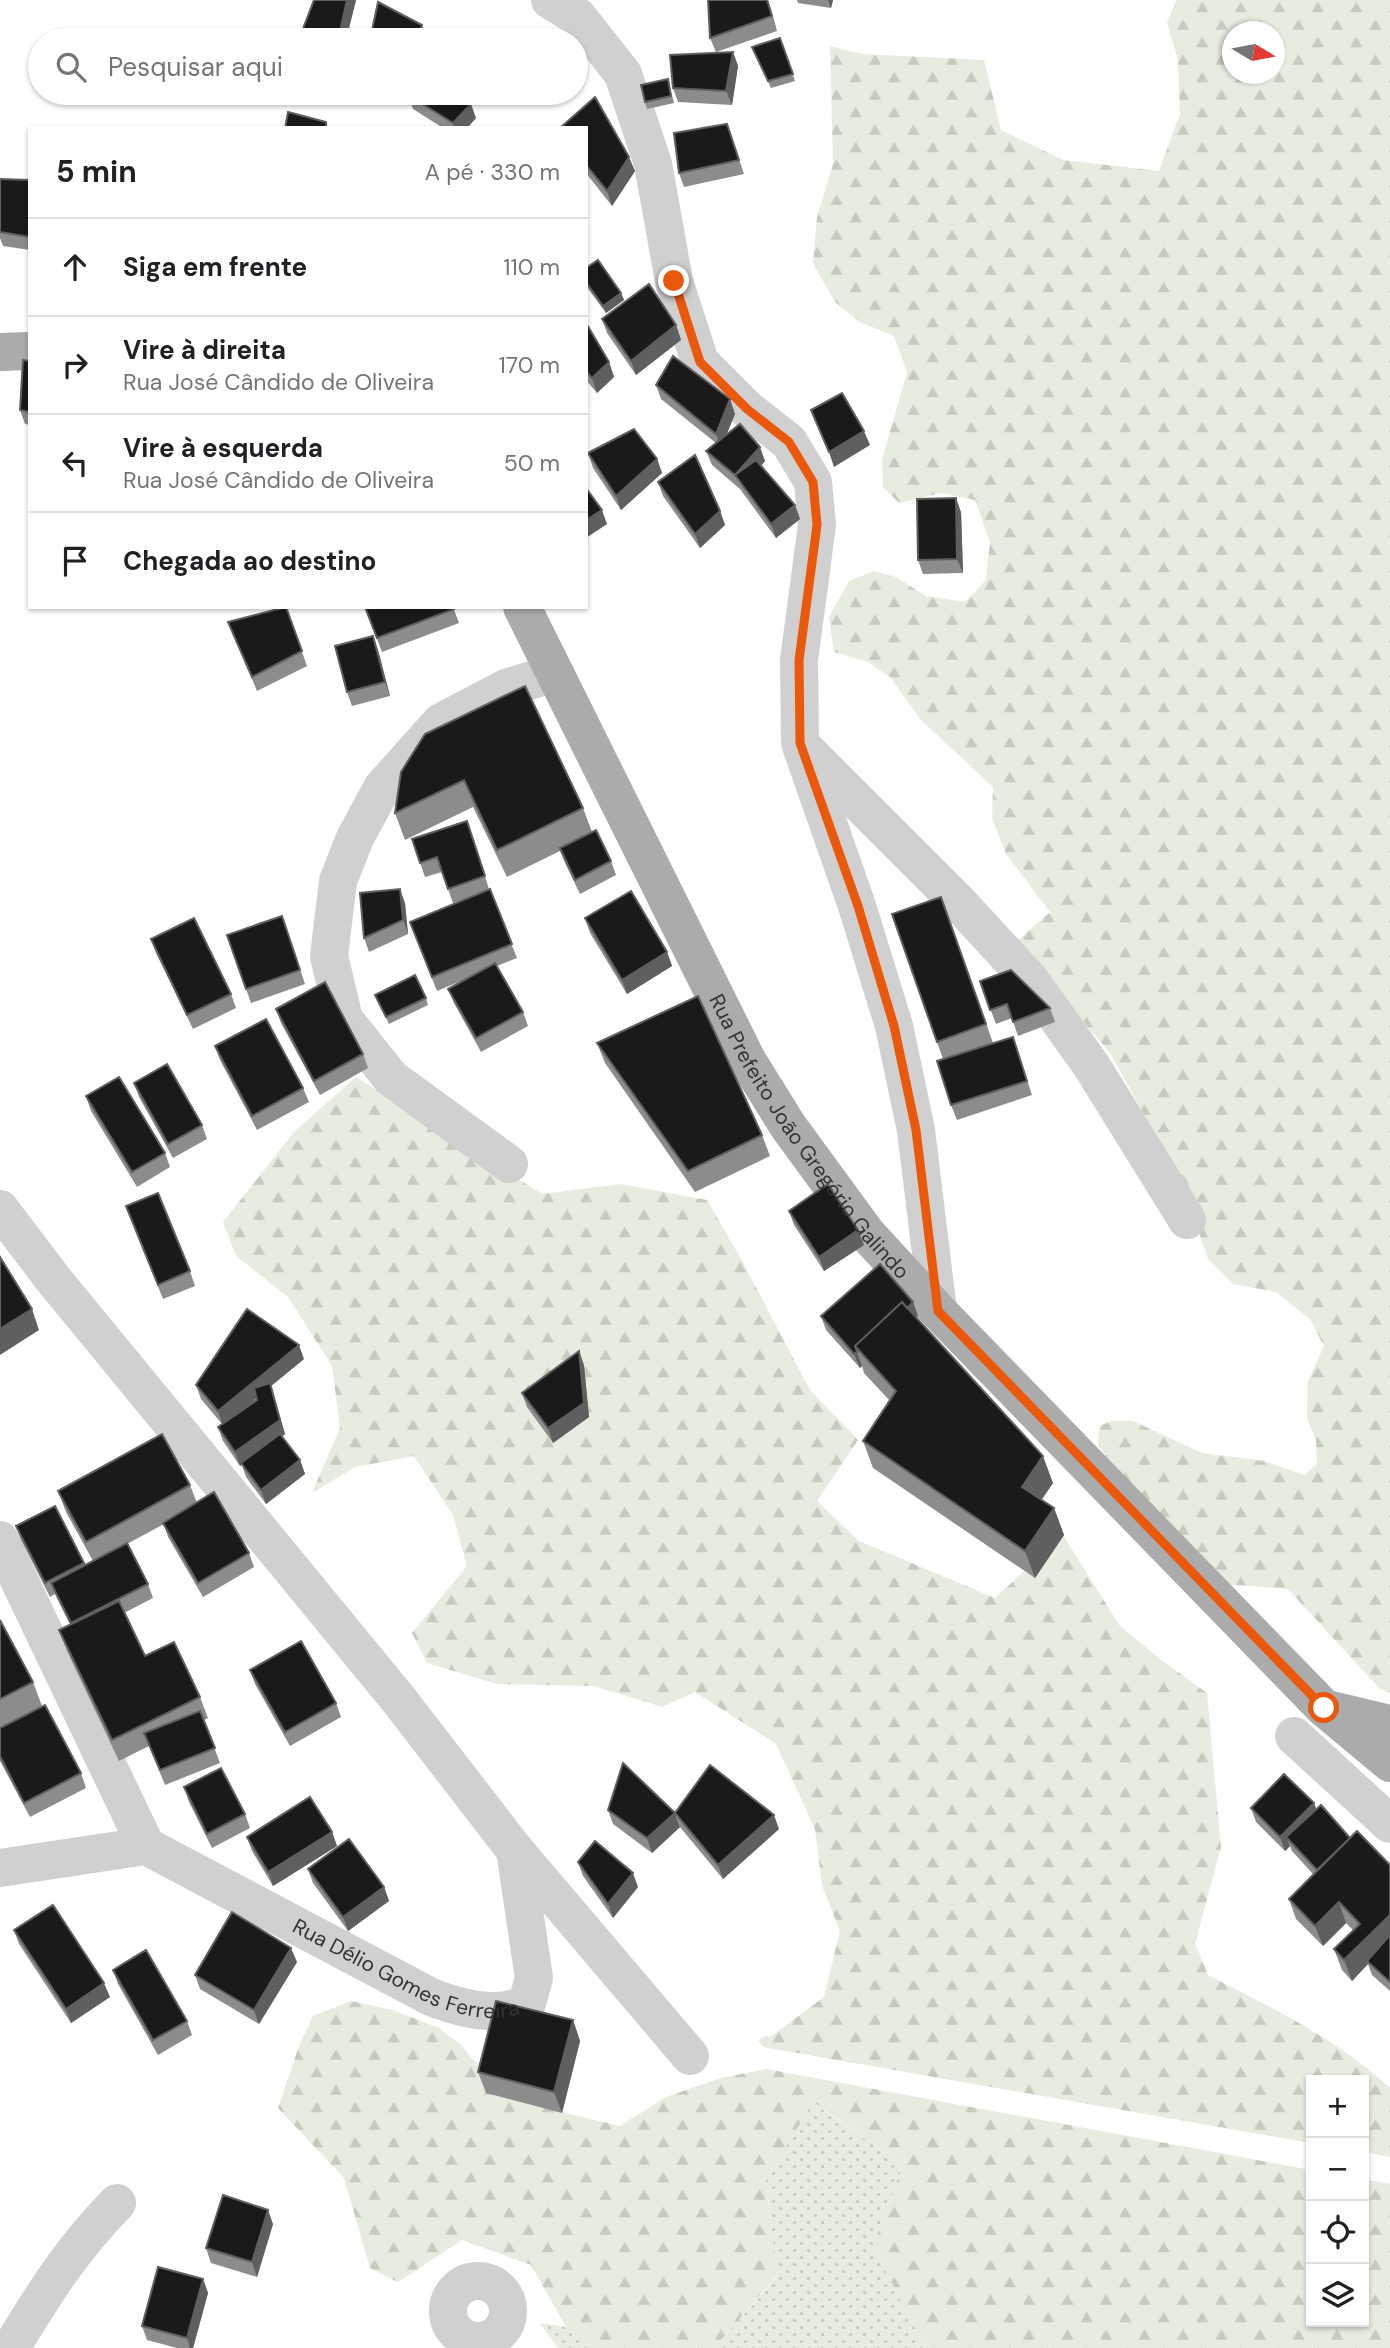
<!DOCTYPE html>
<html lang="pt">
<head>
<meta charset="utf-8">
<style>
  :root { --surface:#fff; --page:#f2f2f2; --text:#202124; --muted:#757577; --line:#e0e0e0 }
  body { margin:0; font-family:"DM Sans",sans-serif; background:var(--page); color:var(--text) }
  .controls { position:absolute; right:21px; bottom:21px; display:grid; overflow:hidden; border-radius:0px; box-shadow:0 2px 5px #0004 }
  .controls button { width:63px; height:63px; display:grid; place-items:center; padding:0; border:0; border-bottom:2px solid var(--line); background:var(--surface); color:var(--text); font:35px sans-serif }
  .compass { position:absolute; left:1222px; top:21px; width:63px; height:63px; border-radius:50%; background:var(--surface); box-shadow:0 2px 5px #0004; rotate:100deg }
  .stop { position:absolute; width:21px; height:21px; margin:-16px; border:5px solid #ea580c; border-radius:50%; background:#fff }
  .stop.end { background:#ea580c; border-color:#fff; box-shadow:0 2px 7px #0008 }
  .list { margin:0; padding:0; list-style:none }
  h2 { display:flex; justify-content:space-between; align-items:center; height:91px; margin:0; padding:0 28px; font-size:30px }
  h2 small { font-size:23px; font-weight:400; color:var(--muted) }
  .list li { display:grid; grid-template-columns:46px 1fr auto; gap:21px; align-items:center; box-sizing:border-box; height:98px; padding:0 28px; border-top:2px solid var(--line) }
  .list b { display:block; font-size:26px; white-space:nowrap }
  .list p { margin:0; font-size:23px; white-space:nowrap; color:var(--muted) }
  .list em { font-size:23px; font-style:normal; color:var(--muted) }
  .icon { flex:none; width:38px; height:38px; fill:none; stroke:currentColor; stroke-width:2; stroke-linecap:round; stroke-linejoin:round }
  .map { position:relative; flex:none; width:1390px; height:2348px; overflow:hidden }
  .search { position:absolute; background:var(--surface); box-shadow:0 2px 5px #0004; left:28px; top:28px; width:560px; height:77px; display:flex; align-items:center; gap:18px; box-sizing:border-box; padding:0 24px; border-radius:38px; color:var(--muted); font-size:26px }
  .panel { position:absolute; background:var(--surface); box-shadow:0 2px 5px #0004; left:28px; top:126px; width:560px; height:483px; border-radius:0px }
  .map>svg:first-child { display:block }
  .grass { fill:url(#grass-dots) }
  .forest { fill:url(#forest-firs); fill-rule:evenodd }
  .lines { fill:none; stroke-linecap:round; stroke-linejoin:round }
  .minor { stroke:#d0d0d0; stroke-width:38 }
  .major { stroke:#ababab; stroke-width:38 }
  .wall { fill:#8c8c8c; fill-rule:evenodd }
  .shaded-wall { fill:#5f5f5f }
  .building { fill:#1a1a1a; stroke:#5f5f5f; stroke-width:2 }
  .route { stroke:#ea580c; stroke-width:9 }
  .labels { text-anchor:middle; stroke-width:7; stroke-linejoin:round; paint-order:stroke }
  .street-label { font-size:21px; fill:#333; stroke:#fff }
</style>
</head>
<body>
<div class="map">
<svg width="1390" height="2348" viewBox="0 0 1390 2348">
  <defs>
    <pattern id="grass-dots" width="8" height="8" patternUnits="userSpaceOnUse" patternTransform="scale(1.75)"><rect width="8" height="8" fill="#e6ecdf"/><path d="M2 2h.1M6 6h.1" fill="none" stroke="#c6cbc0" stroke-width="1.8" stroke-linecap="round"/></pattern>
    <pattern id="forest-firs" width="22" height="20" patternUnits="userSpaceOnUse" patternTransform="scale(1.75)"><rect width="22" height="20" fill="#e6ecdf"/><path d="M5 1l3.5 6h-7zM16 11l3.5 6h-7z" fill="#c6cbc0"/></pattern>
  </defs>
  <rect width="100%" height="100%" fill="#fff"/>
  <path class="grass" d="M812 2102 903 2165 873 2246 925 2348H714L777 2277 766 2180Z
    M540 2323 566 2327 586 2348H558Z"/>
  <path class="forest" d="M1176 0H1390V1693L1380 1689 1288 1589 1224 1584 1116 1470 1098 1445 1099 1426 1112 1421H1133L1202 1453 1264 1461 1304 1475 1317 1464 1316 1441 1307 1418 1308 1381 1324 1346 1310 1319 1276 1292 1233 1284 1208 1259 1199 1233 1197 1212 1111 1054 1015 943 1050 912 1006 854 992 819 993 787 921 720 890 677 868 662 834 652 829 617 849 581 874 571 896 577 926 596 965 602 986 580 990 542 975 500 941 493 899 503 883 487 882 460 907 372 894 336 860 322 835 302 813 264 817 217 833 164 830 46 862 54 984 60 1001 130 1063 160 1159 171 1180 114 1178 60 1167 23ZM1232 32H1274V74H1232Z
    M356 1077 542 1194 620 1184 707 1200 740 1257 810 1390 858 1440 817 1501 859 1541 995 1598 1063 1535 1120 1626 1160 1659 1207 1693 1221 1847 1195 1944 1208 1975C1272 2008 1337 2039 1390 2088V2157L1364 2152V2080H1311V2143L763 2047 758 2040 765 2036 770 2037 824 1997 840 1931 822 1886 815 1829 776 1744 695 1692 662 1707 594 1686 497 1684 427 1663 412 1633 467 1566 453 1515 414 1456 355 1467 312 1493 340 1428 332 1366 288 1297 236 1256 223 1222 294 1132Z
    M351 2001 393 2010 439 2028 460 2044 487 2076 527 2104 620 2126 666 2097 721 2078 766 2069 1311 2170V2322H1364V2179L1390 2184V2348H925L873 2246 903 2165 813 2102 766 2180 777 2276 714 2348H586L566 2327 531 2265 462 2240 398 2282 370 2268 344 2178 278 2108 299 2046 313 2016Z"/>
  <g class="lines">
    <g class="minor">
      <path d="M550 0 578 17 623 74 653 164 674 281 700 362 747 409 789 442 813 482 817 525 799 660 800 743 857 906 894 1026 916 1130 938 1311"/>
      <path d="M807 751 958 902 1030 980 1091 1065 1187 1220"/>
      <path d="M509 1164 391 1078 344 1019 329 956 338 881 355 838 382 788 441 722 506 688 555 673"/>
      <path d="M0 1209 53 1279 399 1700 514 1849 690 2056"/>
      <path d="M0 1540 146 1846"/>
      <path d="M1294 1736 1390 1824"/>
      <path id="s1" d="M0 1868 146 1846 431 1997C459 2008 500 2019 527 2003L534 1978 515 1850"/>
      <circle cx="478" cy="2311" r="30"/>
      <path d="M11 2348C45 2292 71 2250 117 2203"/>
    </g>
    <g class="major">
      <path d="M0 352 30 351"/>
      <path id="s2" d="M522 607 747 1060 788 1126 867 1234 938 1311 1324 1708 1390 1763"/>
      <path d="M1331 1710 1390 1724"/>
    </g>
  </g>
  <path class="wall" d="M314 0H356L346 40H303L301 34Z
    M768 0 777 31 716 52 710 38Z
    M797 0H833L831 8 798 3Z
    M780 38 795 81 771 88 752 47Z
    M733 52 738 66 732 105 678 102 673 88Z
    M670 87 674 103 647 109 645 102Z
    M408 95 476 118 467 128H443L413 109Z
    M727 124 744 174 684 187 679 173Z
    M586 128 635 171 612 206 586 173Z
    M0 179 30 180V250L3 246 0 238Z
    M586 268 621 293 624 300 606 313 586 286Z
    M602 319 676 325 681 340 636 375 607 333Z
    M586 323 609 362 614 377 597 393 586 380Z
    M30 361V425L25 424 20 410Z
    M656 385 735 414 726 435 765 461 761 466 795 505 800 519 776 538 740 489 712 465 706 451 716 443 661 399Z
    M588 453 657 459 662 473 621 510 593 468Z
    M658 482 720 511 725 525 700 548 663 496Z
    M961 512 963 573 923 574 918 560Z
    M286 607 307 666 257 691 228 622Z
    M365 607H453L459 623 382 652Z
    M378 650 390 696 352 706 347 692Z
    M425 734 583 808 592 832 611 861 616 875 580 894 565 863 560 851 507 877 473 807 405 840 395 813Z
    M467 821 489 889 517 958 497 966 523 1012 528 1026 481 1052 454 1003 448 989 468 978 437 991 415 936 465 899 453 903 442 872 425 877 412 839Z
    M941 897 993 1043 1013 1037 1032 1095 957 1120 951 1105 943 1059 892 914Z
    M405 903 408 934 369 952 364 938Z
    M282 916 305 984 251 1003 227 935Z
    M585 918 667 952 672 966 627 994 590 933Z
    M151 939 231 994 236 1008 193 1029 156 953Z
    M980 981 1050 1008 1055 1022 1018 1036 1012 1018 996 1024Z
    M375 995 426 998 428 1005 389 1024Z
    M276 1009 363 1054 368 1068 320 1095 281 1023Z
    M597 1043 762 1135 770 1156 695 1192 605 1063Z
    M215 1046 303 1088 309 1102 257 1130 220 1060Z
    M134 1083 202 1125 207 1139 173 1158 139 1097Z
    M86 1096 165 1153 170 1167 137 1187 91 1111Z
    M126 1206 190 1271 195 1286 163 1299Z
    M789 1211 864 1245 824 1271 794 1225Z
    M913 1302 918 1316 916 1318 1053 1483 1041 1500 1054 1508 1064 1535 1035 1578 873 1468 863 1441 890 1401 864 1373 862 1366 860 1368 826 1330 821 1316Z
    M304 1359 271 1386 285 1434 282 1437 300 1460 305 1474 266 1504 246 1477 242 1465 240 1466 223 1441 218 1427 222 1424 201 1399 196 1385ZM257 1398V1400L241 1411Z
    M584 1365 589 1417 553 1443 527 1407 522 1393Z
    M190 1485 197 1503 249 1553 254 1567 203 1597 168 1537 164 1524 127 1544 148 1584 153 1598 124 1613 145 1656 200 1697 208 1718 204 1720 220 1763 165 1785 149 1746 119 1761 67 1651 59 1630 70 1625 55 1594 50 1597 21 1540 16 1526 84 1563 85 1566 93 1561 66 1512 58 1491Z
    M0 1620 33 1682 42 1706 81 1773 86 1788 30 1817 0 1761Z
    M250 1670 336 1703 341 1717 290 1746 255 1684Z
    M184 1787 245 1814 250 1828 212 1848 189 1802Z
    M1314 1803 1316 1809 1350 1838 1390 1865V1991L1372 1975 1368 1964 1352 1981 1342 1970 1334 1949 1353 1930 1346 1923 1323 1946 1296 1919 1289 1899 1313 1874 1292 1851 1290 1846 1285 1851 1256 1822 1251 1808Z
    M608 1810 680 1827 652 1853 613 1824Z
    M675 1813 779 1829 723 1879 680 1827Z
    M332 1832 337 1846 273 1886 252 1851 247 1837Z
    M578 1862 638 1887 613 1918 583 1876Z
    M308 1869 384 1887 389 1901 348 1931 313 1883Z
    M14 1930 110 1997 71 2023 19 1944Z
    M297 1962 259 2024 200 1989 195 1975Z
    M113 1970 187 2021 192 2035 158 2055 118 1984Z
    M573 2020 580 2041 562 2113 486 2093 478 2072Z
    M273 2224 257 2277 211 2263 206 2248Z
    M203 2279 208 2293 193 2348H177L147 2340 142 2326Z"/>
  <path class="shaded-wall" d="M347 0H356L346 40H338Z
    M767 0H768L777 31 772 16Z
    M828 0H833L831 8Z
    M422 25 427 40H417Z
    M733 52 738 66 732 105 726 91Z
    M471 104 476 118 467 128H454L453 123Z
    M629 157 635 171 612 206 607 191Z
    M621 293 624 300 606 313 603 306Z
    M676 325 681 340 636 375 631 361Z
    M609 362 614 377 597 393 592 378Z
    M730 399 735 414 721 448 716 434Z
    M864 431 870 445 834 467 829 452Z
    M760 447 765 461 743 486 735 475Z
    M657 459 662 473 621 510 616 496Z
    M956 498 961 512 963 573 957 559Z
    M795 505 800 519 776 538 771 524Z
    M602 510 607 524 586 538V520Z
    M720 511 725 525 700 548 695 534Z
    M373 636 378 650 390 696 385 682Z
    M400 889 405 903 408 934 403 920Z
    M667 952 672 966 627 994 622 980Z
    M858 1230 864 1245 824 1271 819 1257Z
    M913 1302 918 1316 868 1360 858 1350Z
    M32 1309 39 1330 0 1355V1329Z
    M299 1345 304 1359 271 1386 285 1434 240 1466 235 1452 271 1387 223 1426 218 1411Z
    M579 1351 584 1365 589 1417 553 1443 548 1428Z
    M857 1352 862 1366 860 1368 854 1354Z
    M1043 1456 1053 1483 1032 1514 1022 1487Z
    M300 1460 305 1474 266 1504 261 1490Z
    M1054 1508 1064 1535 1035 1578 1025 1551Z
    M1314 1803 1319 1817 1286 1837 1290 1846 1285 1851 1280 1837Z
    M675 1813 680 1827 652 1853 647 1838Z
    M774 1815 779 1829 723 1879 718 1865Z
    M332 1832 337 1846 273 1886 268 1872Z
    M633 1873 638 1887 613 1918 608 1904Z
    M384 1887 389 1901 348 1931 343 1917Z
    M1339 1902 1346 1923 1323 1946 1315 1926Z
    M1390 1915V1943L1367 1961 1368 1964 1352 1981 1344 1960Z
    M291 1948 297 1962 259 2024 254 2010Z
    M104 1983 110 1997 71 2023 66 2009Z
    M573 2020 580 2041 562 2113 554 2092Z
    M268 2210 273 2224 257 2277 252 2262Z
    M203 2279 208 2293 193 2348H190L187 2338Z"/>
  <path class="building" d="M314 0H347L338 40H326L301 34Z
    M708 0H767L772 16 710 38Z
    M378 2 422 25 417 40H370Z
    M780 38 793 74 768 81 752 47Z
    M733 52 726 91 673 88 670 55Z
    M668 79 671 96 645 102 641 85Z
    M409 93H458L471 104 453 123 408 95Z
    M595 97 629 157 607 191 586 165V128H560Z
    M288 112 326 122V128H285Z
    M727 124 739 160 679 173 674 133Z
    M0 179 30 180V237L0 232Z
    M598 260 621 293 603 306 586 282V268Z
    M649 284 676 325 631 361 602 319Z
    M586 323 609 362 592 378 586 371Z
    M673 356 730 399 716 434 656 385Z
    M23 360 30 361V412L20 410Z
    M842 393 864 431 829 452 811 410Z
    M740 424 760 447 735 475 706 451Z
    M634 429 657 459 616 496 588 453Z
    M695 455 720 511 695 534 658 482Z
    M756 460 795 505 771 524 735 475Z
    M586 488 602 510 586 520Z
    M956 498 957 559 918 560 917 499Z
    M286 607 302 651 252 677 228 622Z
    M365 607H453L454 609 377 638Z
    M373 636 385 682 347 692 335 646Z
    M525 686 583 808 497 850 464 780 395 813 401 772 425 734Z
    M467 821 485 876 448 889 437 857 420 863 412 839Z
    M596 830 611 861 575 880 560 848Z
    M400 889 403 920 364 938 360 893Z
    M490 889 512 944 432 977 410 922Z
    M631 891 667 952 622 980 585 918Z
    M941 897 986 1024 937 1042 892 914Z
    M282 916 300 970 246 989 227 935Z
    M194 918 231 994 187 1015 151 939Z
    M495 963 523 1012 476 1038 448 989Z
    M1011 970 1050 1008 1013 1022 1007 1004 990 1010 980 981Z
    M415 975 426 998 386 1017 375 995Z
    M325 982 363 1054 314 1081 276 1009Z
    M698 996 762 1135 688 1171 597 1043Z
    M266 1019 303 1088 252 1116 215 1046Z
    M1013 1037 1027 1081 951 1105 937 1061Z
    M167 1064 202 1125 168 1144 134 1083Z
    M119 1077 165 1153 132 1172 86 1096Z
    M828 1184 858 1230 819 1257 789 1211Z
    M158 1193 190 1271 158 1285 126 1206Z
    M0 1257 32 1309 0 1329Z
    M880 1264 913 1302 907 1308 902 1302 855 1346 857 1352 854 1354 821 1316Z
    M902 1302 1043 1456 1022 1487 1054 1508 1025 1551 863 1441 896 1391 855 1346Z
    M247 1309 299 1345 218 1411 196 1385Z
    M579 1351 584 1403 548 1428 522 1393Z
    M270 1383 280 1420 235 1452 218 1427 257 1400 254 1388Z
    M162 1434 190 1485 86 1542 58 1491Z
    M280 1434 300 1460 261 1490 241 1463Z
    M214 1492 249 1553 198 1583 163 1523Z
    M55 1506 84 1563 45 1583 16 1526Z
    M127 1543 148 1584 71 1623 51 1583Z
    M119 1601 145 1656 174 1642 200 1697 112 1740 59 1630Z
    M0 1620 33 1682 0 1699Z
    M301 1641 336 1703 285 1732 250 1670Z
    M45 1705 81 1773 24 1803 0 1756V1728Z
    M200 1711 215 1748 160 1770 144 1733Z
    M623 1763 675 1813 647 1838 608 1810Z
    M710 1765 774 1815 718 1865 675 1813Z
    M221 1768 245 1814 207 1834 184 1787Z
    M1284 1774 1314 1803 1280 1837 1251 1808Z
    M310 1797 332 1832 268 1872 247 1837Z
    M1321 1805 1350 1838 1317 1870 1286 1837Z
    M1357 1831 1390 1865V1915L1344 1960 1334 1949 1360 1924 1339 1902 1315 1926 1289 1899Z
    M349 1839 384 1887 343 1917 308 1869Z
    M595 1841 633 1873 608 1904 578 1862Z
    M53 1905 104 1983 66 2009 14 1930Z
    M232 1912 291 1948 254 2010 195 1975Z
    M1390 1935V1982L1367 1961Z
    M146 1950 187 2021 153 2040 113 1970Z
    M496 2001 573 2020 554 2092 478 2072Z
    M223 2195 268 2210 252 2262 206 2248Z
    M158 2267 203 2279 187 2338 142 2326Z"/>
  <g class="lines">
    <path class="route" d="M674 281 700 362 747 409 789 442 813 482 817 525 799 660 800 743 858 906 894 1026 916 1130 938 1311 1324 1708"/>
  </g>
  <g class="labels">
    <g class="street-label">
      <text dy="7" stroke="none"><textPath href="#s2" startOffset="604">Rua Prefeito João Gregório Galindo</textPath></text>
      <text dy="7" stroke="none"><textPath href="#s1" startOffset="438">Rua Délio Gomes Ferreira</textPath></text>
    </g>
  </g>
</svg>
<div class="controls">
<button>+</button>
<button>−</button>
<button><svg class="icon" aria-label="locate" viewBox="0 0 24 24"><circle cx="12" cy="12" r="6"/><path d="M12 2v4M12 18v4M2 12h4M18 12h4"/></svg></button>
<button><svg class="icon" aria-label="layers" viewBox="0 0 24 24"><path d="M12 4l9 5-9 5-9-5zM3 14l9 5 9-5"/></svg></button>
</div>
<svg class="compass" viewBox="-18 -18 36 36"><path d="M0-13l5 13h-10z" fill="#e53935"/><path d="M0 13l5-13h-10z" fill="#757577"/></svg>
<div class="stop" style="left:1324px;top:1708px"></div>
<div class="stop end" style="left:674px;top:281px"></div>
<div class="search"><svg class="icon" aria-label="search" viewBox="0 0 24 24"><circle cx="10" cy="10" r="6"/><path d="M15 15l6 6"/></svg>Pesquisar aqui</div>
<section class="panel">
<h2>5 min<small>A pé · 330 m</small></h2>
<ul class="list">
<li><svg class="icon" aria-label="ahead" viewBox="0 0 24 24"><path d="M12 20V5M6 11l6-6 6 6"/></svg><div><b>Siga em frente</b></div><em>110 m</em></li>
<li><svg class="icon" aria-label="right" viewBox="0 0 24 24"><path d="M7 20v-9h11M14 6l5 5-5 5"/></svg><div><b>Vire à direita</b><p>Rua José Cândido de Oliveira</p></div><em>170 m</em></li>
<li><svg class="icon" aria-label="left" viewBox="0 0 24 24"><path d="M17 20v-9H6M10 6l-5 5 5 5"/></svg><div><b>Vire à esquerda</b><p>Rua José Cândido de Oliveira</p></div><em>50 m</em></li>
<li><svg class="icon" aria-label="arrive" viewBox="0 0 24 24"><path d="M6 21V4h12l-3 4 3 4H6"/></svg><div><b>Chegada ao destino</b></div></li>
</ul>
</section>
</div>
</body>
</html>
